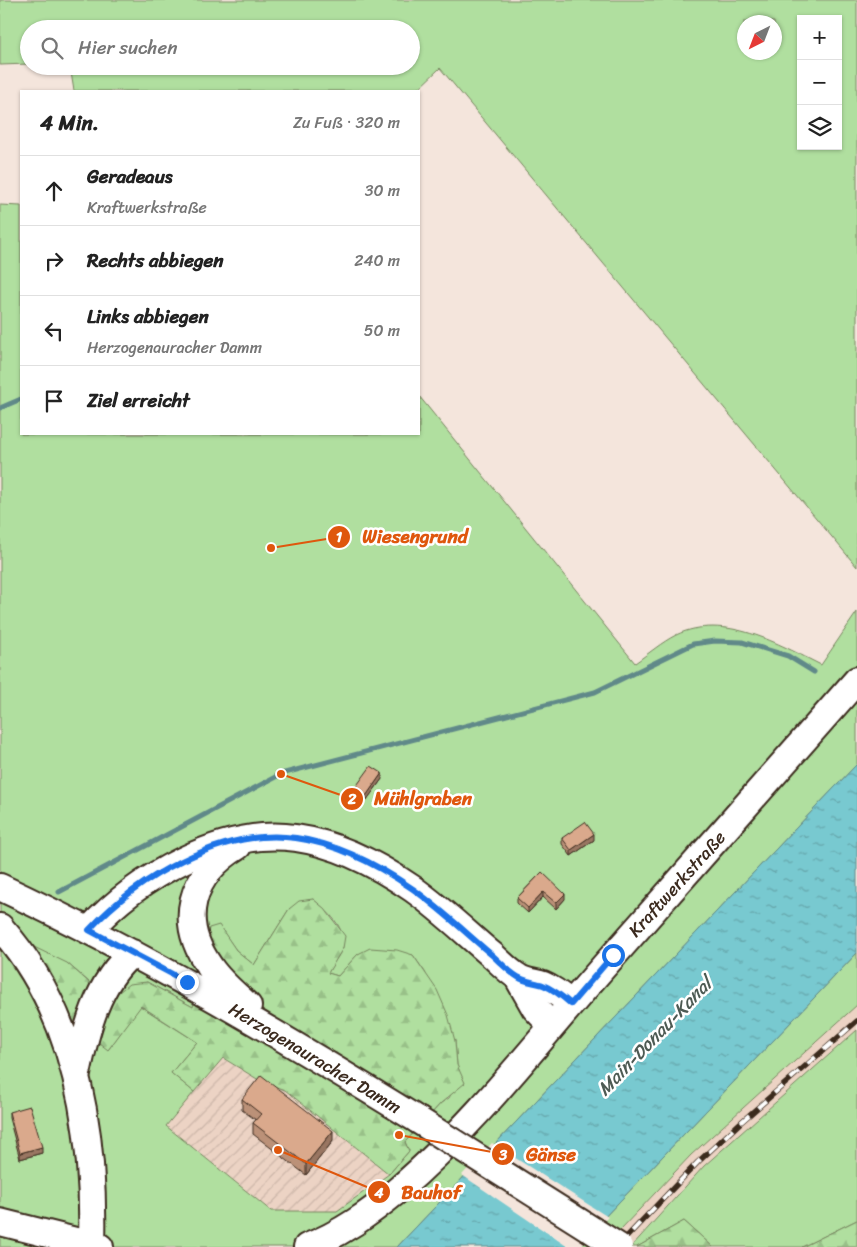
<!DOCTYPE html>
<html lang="de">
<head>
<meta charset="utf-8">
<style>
  :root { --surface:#fff; --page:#f6f6f6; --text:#222; --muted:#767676; --line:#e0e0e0 }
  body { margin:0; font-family:Sriracha,sans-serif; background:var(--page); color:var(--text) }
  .controls { position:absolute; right:15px; top:15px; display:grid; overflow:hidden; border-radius:0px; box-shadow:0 1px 4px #0004 }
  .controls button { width:45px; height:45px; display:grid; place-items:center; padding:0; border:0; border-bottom:1px solid var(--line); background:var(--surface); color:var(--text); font:25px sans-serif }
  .compass { position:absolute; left:737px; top:15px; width:45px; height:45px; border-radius:50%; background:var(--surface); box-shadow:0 1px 4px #0004; rotate:222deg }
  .stop { position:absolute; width:15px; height:15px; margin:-11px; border:4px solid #1a73e8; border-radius:50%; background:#fff }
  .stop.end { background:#1a73e8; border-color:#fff; box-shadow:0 1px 5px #0008 }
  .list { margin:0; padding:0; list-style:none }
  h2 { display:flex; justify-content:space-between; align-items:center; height:65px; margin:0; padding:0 20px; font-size:21px }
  h2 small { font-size:16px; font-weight:400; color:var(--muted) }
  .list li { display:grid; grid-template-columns:32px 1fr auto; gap:15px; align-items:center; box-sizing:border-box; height:70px; padding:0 20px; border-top:1px solid var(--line) }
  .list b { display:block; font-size:19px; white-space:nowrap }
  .list p { margin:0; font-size:16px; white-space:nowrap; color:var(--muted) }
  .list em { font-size:16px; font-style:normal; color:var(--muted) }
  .icon { flex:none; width:28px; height:28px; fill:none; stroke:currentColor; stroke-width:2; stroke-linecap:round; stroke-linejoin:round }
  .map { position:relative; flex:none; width:857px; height:1247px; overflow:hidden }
  .search { position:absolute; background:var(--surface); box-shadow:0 1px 4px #0004; left:20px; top:20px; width:400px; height:55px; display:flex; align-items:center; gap:12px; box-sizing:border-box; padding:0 18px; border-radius:28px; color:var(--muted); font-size:19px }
  .panel { position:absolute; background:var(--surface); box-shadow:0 1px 4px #0004; left:20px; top:90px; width:400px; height:345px; border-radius:0px }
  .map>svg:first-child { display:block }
  .built { fill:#ecd3c4 }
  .industrial { fill:url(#industrial-furrows) }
  .green { fill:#b0df9f; stroke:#76845e; fill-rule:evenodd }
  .forest { fill:url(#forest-firs); stroke:#76845e }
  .water { fill:url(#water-ripples); stroke:#608989 }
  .pier { fill:#f4e5dc }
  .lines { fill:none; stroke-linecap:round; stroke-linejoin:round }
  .stream { stroke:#608989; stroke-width:5 }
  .secondary-casing { stroke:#3b2a1e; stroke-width:30 }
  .secondary { stroke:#fff; stroke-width:26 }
  .rail-casing { stroke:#3b2a1e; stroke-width:5.5 }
  .rail { stroke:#fff; stroke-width:4; stroke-dasharray:11; stroke-linecap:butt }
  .secondary-bridge-casing { stroke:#3b2a1e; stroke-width:30; stroke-linecap:butt }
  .secondary-bridge { stroke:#fff; stroke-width:26 }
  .wall { fill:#bb9178; stroke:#3b2a1e }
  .shaded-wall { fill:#997662; stroke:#3b2a1e }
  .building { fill:#daa98c; stroke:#3b2a1e }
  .route { stroke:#1a73e8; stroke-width:6 }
  .labels { text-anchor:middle; stroke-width:5; stroke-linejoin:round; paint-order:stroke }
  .street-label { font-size:18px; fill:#3b2a1e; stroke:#fff }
  .water-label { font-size:19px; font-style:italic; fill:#4d5a53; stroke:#fff }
  .leader { fill:none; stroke:#df570d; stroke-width:2 }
  .callout-dot { fill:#df570d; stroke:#fff; stroke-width:2 }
  .mark-label { font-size:15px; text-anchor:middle; font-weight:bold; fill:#fff }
  .callout-label { font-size:19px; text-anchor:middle; font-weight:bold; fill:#df570d; stroke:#fff; stroke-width:5; stroke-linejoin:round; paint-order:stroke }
</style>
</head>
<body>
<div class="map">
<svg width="857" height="1247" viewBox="0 0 857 1247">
  <defs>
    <pattern id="industrial-furrows" width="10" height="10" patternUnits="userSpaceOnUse" patternTransform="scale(1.25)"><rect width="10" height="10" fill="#ecd3c4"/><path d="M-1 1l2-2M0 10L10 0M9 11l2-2" fill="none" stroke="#cbb5a8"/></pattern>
    <pattern id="forest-firs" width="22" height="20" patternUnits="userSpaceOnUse" patternTransform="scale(1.25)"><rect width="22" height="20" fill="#b0df9f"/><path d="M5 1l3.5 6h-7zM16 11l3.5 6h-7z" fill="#98c088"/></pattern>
    <pattern id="water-ripples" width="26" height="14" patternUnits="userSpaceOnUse" patternTransform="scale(1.25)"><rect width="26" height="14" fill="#78c9d0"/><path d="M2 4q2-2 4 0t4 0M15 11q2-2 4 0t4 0" fill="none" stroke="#64a3a8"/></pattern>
  </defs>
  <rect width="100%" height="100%" fill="#f4e5dc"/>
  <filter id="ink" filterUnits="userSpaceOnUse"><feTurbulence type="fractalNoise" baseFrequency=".02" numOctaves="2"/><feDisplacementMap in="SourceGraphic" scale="10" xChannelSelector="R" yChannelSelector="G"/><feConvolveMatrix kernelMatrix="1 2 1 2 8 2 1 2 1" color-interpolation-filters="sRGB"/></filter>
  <g filter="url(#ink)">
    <path class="built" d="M857 1005V1030L704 1166 631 1247H604L691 1155Z"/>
    <path class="industrial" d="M222 1058 262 1082 285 1090 389 1174 337 1211H271L166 1126Z"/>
    <path class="green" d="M0 0H857V567L440 68 416 91H74L70 66H411V29H29V64L0 65ZM801 19H838V146H801ZM744 22H774V52H744Z
      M0 205 21 206V434H419V396L635 663C648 654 662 642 676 635 724 612 779 644 821 665L857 612V764L397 1247H0ZM313 899C326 910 349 929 342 949 339 957 331 965 328 973L338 976 358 954 413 955 425 972 455 1041 457 1065 461 1076 449 1098 441 1103 405 1142 409 1151 389 1174 337 1211H271L166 1126 194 1092 171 1073 197 1042 140 1006 108 1050 67 963 110 1000 147 982 193 1007 219 926 236 950 254 965 289 909Z
      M857 953V1005L691 1155 604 1247H576Z
      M857 1030V1220L802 1247H713L684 1221 637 1247H631L704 1166Z"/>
    <path class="forest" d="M313 899 325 909 345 936 343 948 328 973 338 976 358 954 370 948 397 950 413 955 437 990 448 1015 455 1041 457 1065 465 1083 441 1103 405 1142 409 1151 389 1174 285 1090 262 1082 223 1058 194 1092 171 1073 197 1042 141 1006 108 1050 71 1021 32 946 67 963 109 1000 129 984 147 982 193 1007 209 928 219 925 236 950 254 965 289 909 299 901Z
      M857 1220V1247H802Z
      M684 1221 713 1247H637Z"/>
    <path class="water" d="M857 764V953L576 1247H397Z"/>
    <path class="pier" d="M492 1143 608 1217 580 1247H568L462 1175Z"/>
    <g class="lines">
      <path class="stream" d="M0 408 21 399
        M59 892 281 774 595 692 693 644 715 641 742 642 788 656 814 672"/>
      <defs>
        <path id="secondary" d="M238 846C190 875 177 921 210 967 220 982 235 994 248 1006
          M0 887C145 955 282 1036 418 1120
          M0 927C77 1013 95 1133 92 1245
          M89 930C137 878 222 827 296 838 339 844 378 865 413 889 441 909 466 933 492 955 500 962 508 971 518 977 525 982 535 982 543 985 553 989 563 997 571 1004
          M518 978 535 1008 552 1026
          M77 1074C86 1030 97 983 132 953
          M0 1222 100 1247
          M307 1247C341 1234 370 1213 398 1190 479 1121 543 1034 614 955 695 863 776 772 857 680"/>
      </defs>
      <use href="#secondary" class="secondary-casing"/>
      <use href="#secondary" class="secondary"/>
      <defs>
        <path id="rail" d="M617 1247 698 1162 740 1123 857 1021"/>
      </defs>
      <use href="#rail" class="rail-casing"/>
      <use href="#rail" class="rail"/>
      <defs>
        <path id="secondary-bridge" d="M418 1120 619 1247"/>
      </defs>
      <use href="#secondary-bridge" class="secondary-bridge-casing"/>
      <use href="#secondary-bridge" class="secondary-bridge"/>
    </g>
    <path class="wall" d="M382 779 366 801 355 793V788Z
      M562 838 594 840 571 856 562 844Z
      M542 872 565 899 556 909 543 897 528 913 517 903V898Z
      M242 1099 333 1141 306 1175 253 1134V1123L256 1120 242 1110Z
      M9 1112 42 1153 20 1159 9 1118Z"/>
    <path class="shaded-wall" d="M382 773V779L366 801V796Z
      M594 834V840L571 856V850Z
      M543 892V897L528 913V908Z
      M565 894V899L556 909V903Z
      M333 1131V1141L306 1175V1164Z
      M42 1147V1153L20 1159V1153Z"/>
    <path class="building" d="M371 766 382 773 366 796 355 788Z
      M585 822 594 834 571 850 562 838Z
      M542 872 565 894 556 903 543 892 528 908 517 898Z
      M261 1075 333 1131 306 1164 253 1123 261 1114 242 1099Z
      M30 1106 42 1147 20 1153 9 1112Z"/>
  </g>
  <g class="lines" filter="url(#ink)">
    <path class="route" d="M187 982 89 930C137 878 222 827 296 838 339 844 378 865 413 889 441 909 466 933 492 955 500 962 508 971 518 977 525 982 535 982 543 985 553 989 563 997 571 1004L613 955"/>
  </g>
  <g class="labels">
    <g class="street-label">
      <text transform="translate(677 884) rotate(-48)" y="6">Kraftwerkstraße</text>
      <text transform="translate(315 1058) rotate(31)" y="6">Herzogenauracher Damm</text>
    </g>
    <g class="water-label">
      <text transform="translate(654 1036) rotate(-46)" y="7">Main-Donau-Kanal</text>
    </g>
  </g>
  <path class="leader" d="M271 548L339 537M281 774L352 799M399 1135L503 1154M278 1150L379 1192"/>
  <g class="callout-dot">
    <circle cx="271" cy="548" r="5"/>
    <circle cx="281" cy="774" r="5"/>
    <circle cx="399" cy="1135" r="5"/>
    <circle cx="278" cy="1150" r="5"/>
    <circle cx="339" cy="537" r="12"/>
    <circle cx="352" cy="799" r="12"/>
    <circle cx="503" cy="1154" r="12"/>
    <circle cx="379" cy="1192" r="12"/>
  </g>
  <g class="mark-label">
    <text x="339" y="542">1</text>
    <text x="352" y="804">2</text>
    <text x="503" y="1160">3</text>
    <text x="379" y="1198">4</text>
  </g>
  <g class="callout-label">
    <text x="415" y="543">Wiesengrund</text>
    <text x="423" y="805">Mühlgraben</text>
    <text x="551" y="1161">Gänse</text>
    <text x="431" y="1199">Bauhof</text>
  </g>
</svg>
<div class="controls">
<button>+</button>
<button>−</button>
<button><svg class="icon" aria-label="layers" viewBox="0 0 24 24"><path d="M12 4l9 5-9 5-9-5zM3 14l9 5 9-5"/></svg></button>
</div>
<svg class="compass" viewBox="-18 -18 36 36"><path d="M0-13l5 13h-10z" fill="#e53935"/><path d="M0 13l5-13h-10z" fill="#767676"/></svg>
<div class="stop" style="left:613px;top:955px"></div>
<div class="stop end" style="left:187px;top:982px"></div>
<div class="search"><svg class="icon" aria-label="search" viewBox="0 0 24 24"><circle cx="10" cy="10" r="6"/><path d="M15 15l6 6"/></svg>Hier suchen</div>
<section class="panel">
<h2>4 Min.<small>Zu Fuß · 320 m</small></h2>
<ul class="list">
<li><svg class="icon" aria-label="ahead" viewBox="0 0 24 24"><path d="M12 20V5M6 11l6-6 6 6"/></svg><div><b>Geradeaus</b><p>Kraftwerkstraße</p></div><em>30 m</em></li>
<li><svg class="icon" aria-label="right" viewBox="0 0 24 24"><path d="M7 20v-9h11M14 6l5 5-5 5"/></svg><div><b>Rechts abbiegen</b></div><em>240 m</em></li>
<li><svg class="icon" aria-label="left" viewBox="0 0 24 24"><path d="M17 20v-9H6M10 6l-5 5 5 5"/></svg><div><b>Links abbiegen</b><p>Herzogenauracher Damm</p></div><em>50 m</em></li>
<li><svg class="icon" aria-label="arrive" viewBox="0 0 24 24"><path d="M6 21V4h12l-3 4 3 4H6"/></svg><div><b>Ziel erreicht</b></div></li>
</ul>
</section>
</div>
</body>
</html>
